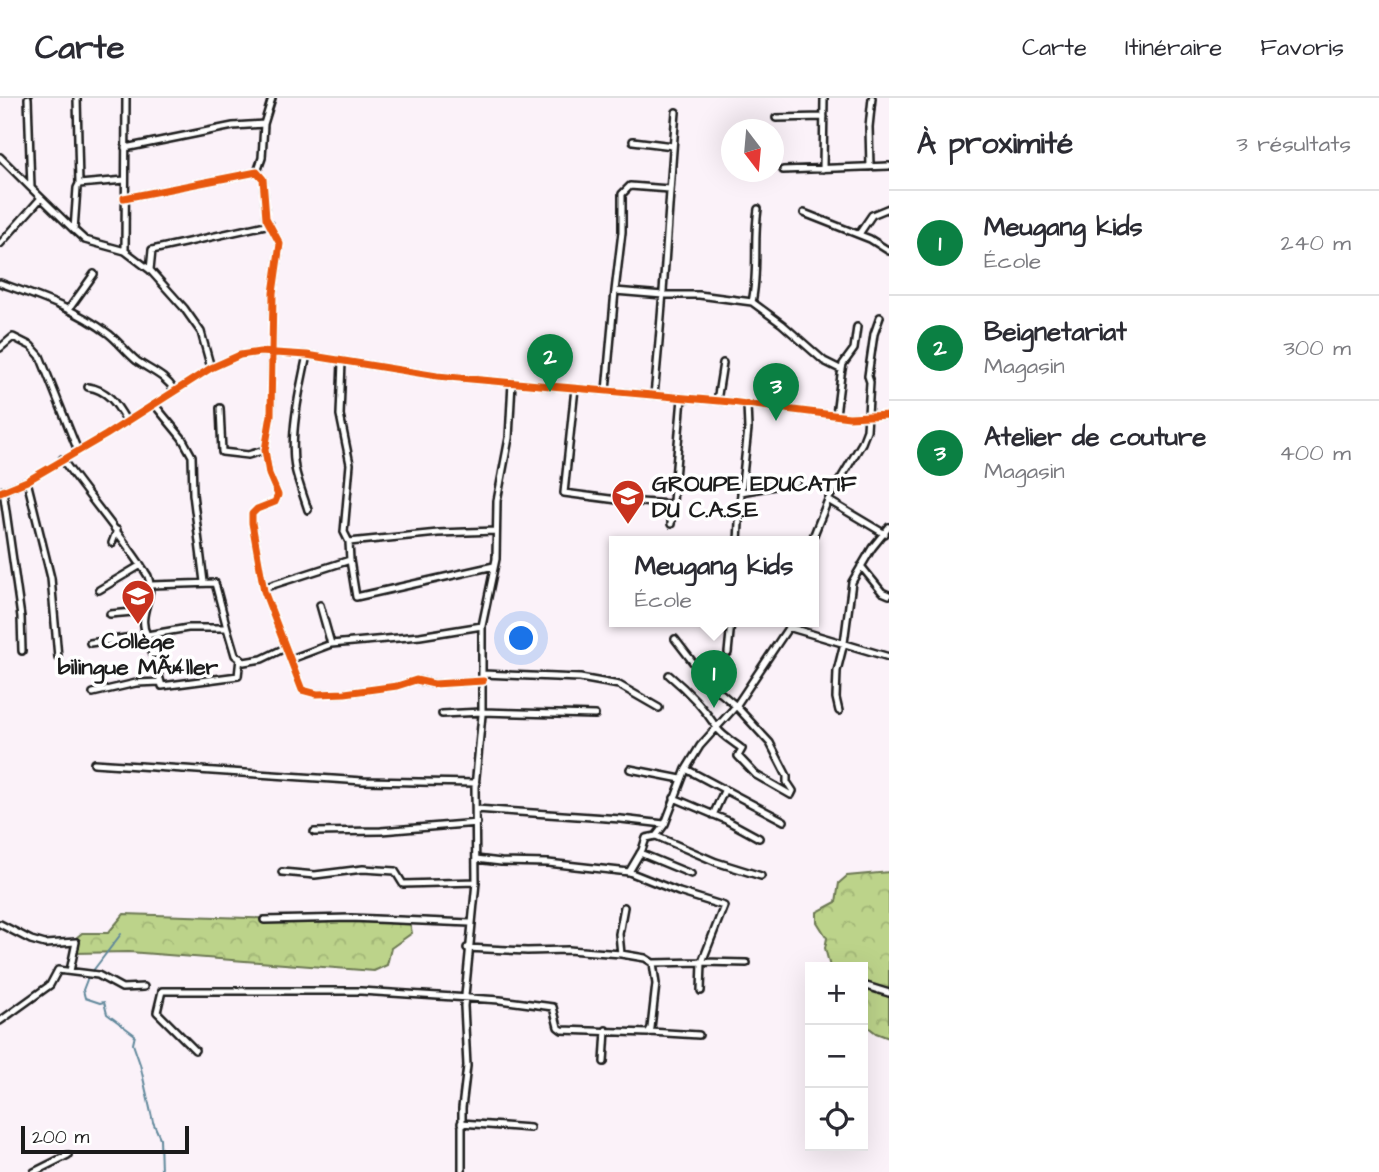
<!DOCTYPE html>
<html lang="fr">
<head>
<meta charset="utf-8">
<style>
  :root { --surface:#fff; --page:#f7f7f7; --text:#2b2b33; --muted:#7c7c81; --line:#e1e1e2; --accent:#0b8043 }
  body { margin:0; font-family:"Architects Daughter",sans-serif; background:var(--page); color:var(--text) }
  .controls { position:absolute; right:21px; bottom:21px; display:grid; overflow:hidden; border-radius:0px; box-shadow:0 7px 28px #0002 }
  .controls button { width:63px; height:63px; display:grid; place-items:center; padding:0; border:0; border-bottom:2px solid var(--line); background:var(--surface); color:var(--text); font:35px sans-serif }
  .compass { position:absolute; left:721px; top:21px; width:63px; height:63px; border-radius:50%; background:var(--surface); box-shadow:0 7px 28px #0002; rotate:164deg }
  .scale { position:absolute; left:21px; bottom:18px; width:168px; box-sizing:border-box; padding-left:7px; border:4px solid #1c1c1c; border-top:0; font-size:19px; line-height:24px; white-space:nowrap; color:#1c1c1c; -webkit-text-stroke:5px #fff; paint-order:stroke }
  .you { position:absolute; left:522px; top:541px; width:24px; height:24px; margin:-18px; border:5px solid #fff; border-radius:50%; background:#1a73e8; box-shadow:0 0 0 10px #1a73e833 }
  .badge { display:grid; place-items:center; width:46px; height:46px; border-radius:50%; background:var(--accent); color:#fff; font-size:23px; font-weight:700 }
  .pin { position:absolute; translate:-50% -58px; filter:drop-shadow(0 2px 4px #0008) }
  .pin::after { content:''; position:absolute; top:37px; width:24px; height:21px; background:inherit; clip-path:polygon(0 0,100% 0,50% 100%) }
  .popup { position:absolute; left:609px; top:438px; width:210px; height:91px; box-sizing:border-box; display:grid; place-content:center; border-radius:0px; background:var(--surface); filter:drop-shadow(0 2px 5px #0005); font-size:23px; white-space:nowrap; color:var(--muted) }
  .popup b { font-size:26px; color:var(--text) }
  .popup::after { content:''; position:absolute; left:50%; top:100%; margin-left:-14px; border:14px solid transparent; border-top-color:var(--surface) }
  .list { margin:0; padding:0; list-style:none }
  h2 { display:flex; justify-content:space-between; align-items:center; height:91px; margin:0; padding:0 28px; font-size:30px }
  h2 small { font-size:23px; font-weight:400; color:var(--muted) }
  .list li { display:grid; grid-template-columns:46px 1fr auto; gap:21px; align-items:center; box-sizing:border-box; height:105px; padding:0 28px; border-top:2px solid var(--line) }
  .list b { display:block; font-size:26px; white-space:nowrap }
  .list p { margin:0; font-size:23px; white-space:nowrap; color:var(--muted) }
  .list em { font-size:23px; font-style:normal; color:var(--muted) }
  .icon { flex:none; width:38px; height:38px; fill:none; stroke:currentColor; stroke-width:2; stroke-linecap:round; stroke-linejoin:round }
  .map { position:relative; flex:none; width:889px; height:1074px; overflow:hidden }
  header { display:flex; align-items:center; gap:42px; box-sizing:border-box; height:98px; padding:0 35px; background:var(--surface); border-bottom:2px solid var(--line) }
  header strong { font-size:33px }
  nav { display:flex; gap:38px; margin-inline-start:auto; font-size:24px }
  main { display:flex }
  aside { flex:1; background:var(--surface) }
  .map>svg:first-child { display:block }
  .forest { fill:url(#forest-crowns); stroke:#6c7853; stroke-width:2 }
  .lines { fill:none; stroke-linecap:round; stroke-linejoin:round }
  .stream { stroke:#61889b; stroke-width:2 }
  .minor-casing { stroke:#1c1c1c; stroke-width:10 }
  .minor { stroke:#fff; stroke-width:5 }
  .cycleway-casing { stroke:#fff; stroke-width:11 }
  .cycleway { stroke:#e8590c; stroke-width:7 }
  .labels { text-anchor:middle; stroke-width:7; stroke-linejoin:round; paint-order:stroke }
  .poi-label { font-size:23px; font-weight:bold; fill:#1c1c1c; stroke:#fff; text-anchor:start }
</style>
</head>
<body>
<header>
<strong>Carte</strong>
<nav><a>Carte</a><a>Itinéraire</a><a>Favoris</a></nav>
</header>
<main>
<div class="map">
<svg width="889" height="1074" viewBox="0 0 889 1074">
  <defs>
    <pattern id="forest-crowns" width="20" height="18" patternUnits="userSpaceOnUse" patternTransform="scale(1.75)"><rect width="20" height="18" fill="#bcd38a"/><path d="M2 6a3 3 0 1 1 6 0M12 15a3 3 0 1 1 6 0" fill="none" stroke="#a1b576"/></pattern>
  </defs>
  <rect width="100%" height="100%" fill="#fbf2f9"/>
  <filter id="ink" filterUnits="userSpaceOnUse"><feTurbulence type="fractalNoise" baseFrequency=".0143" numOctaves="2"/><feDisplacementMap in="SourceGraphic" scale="14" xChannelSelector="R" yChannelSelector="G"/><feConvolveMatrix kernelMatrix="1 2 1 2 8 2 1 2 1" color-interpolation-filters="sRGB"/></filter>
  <g filter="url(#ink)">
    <path class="forest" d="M889 774V940L876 935 863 925V869H830L825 850 827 840 817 824V814L836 804 839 785 847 778Z
      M124 816 410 825 412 835 391 850 387 867 374 873 129 854 75 855 76 840 82 835H108Z"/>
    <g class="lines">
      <path class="stream" d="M92 874 121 836
        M88 879 83 892 85 900 100 905 104 904 107 916 135 937 133 946 140 966 153 1024 160 1040 161 1074"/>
      <defs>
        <path id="minor" d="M28 0 31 90 74 132
          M77 0 79 86 77 90 74 132 85 142 125 153 150 172 184 210 201 234 211 270
          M776 20 824 19
          M633 43 673 48
          M125 50 233 28 264 26
          M0 59 31 90
          M870 69 869 29 872 0
          M823 71 824 0
          M783 72 889 68
          M257 74 262 60 264 26 272 0
          M79 86 125 82
          M669 91 630 88 622 96V134L615 193 663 197H699L752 204 782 226 824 263 842 272
          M124 100 257 74 263 81 266 120 280 146 273 195 271 317 265 352 269 376 278 397 275 404 257 411 252 416V425L264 493 302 592 317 596 345 595 397 588 416 582 434 586 483 583
          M804 115 870 141 889 153
          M859 136 872 117 889 110
          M0 146 41 100
          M125 153 126 0
          M150 172 152 152 270 126
          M0 185C39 199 76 211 109 236 119 244 127 255 137 263 151 273 165 277 175 293
          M752 204C759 173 753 142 758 111
          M69 211 94 176
          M0 250 13 239 31 248 40 258 78 353
          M307 257C300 290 289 337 295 370 298 384 304 399 308 412
          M342 263 340 317 350 366 344 434 349 444 438 435 496 433
          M88 289C109 292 117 307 127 324
          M575 290 564 395 625 403 671 406
          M606 293 615 193
          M654 297C664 203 668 109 676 14
          M717 303 723 265
          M154 306 182 340 192 358 193 396 204 484
          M220 310 222 354 248 357 265 352
          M836 317 841 277 843 266 854 251 857 229
          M62 361C90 401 122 437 148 478 156 498 136 517 147 537L188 530H227L235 557 244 564 262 561 285 550
          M27 383 51 480 58 559
          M3 392 21 519 22 553
          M0 394 27 383 106 337 211 270 240 257 260 254 307 257 437 278 731 304 849 319 889 317
          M741 394 797 384
          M828 402 885 436
          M671 426 682 300
          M738 444 740 405 748 331 747 306
          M811 444 828 402 862 345 867 332 870 284 868 278 874 236 880 219
          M112 445 117 432
          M350 462 356 499 494 468
          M861 468 882 494 889 497
          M151 487 215 485 227 530
          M263 490 350 462 349 444
          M99 492 141 467
          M110 516 145 513
          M788 529 889 559
          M675 541 709 585 736 608 770 645 787 678V684L793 693 791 697
          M90 545 147 537 162 588 238 578 240 560
          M331 546 420 538 482 528
          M728 555 731 524
          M291 561 331 546 320 507
          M483 576 580 580 619 587 659 610
          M669 577C687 592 704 610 717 630 722 638 735 645 742 651L738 658 756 677 791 697
          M93 595 136 585 161 584
          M839 613 836 600 837 573 844 545 852 484 872 450 889 429
          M442 616 482 614 595 617
          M94 665 363 683 476 685
          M630 671 681 681
          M686 671 784 723
          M674 700 726 722 759 740
          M476 711 621 721 664 726
          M713 717 724 693
          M314 734 381 733 477 725
          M656 738 716 764 761 778
          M640 755 691 776
          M476 761 501 764 548 765 629 774 679 794 724 808 702 864 747 865
          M282 774 315 777 363 771 395 773 403 786 476 784
          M629 774 642 752 646 740 656 738 665 726 686 671 700 648 736 608 792 524
          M264 822 351 820 470 825
          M0 826 31 842 45 846 76 844 70 873
          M467 850 527 853 568 852 621 856 645 860 653 865 702 864 701 893
          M621 856 619 836 624 809
          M863 887 889 895
          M0 923 50 887 58 872 98 877 122 890 144 889
          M650 934 699 937
          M195 952 157 914 162 893H361L500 902 553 909 558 929 562 932 648 935 651 930 656 886 653 865
          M604 964 606 932
          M461 1025 530 1030
          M34 1074 68 1057
          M462 1074V1010L467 968 464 908 476 784 475 689 482 617V528L496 461 497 403 509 340 512 284"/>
      </defs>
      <use href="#minor" class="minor-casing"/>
      <use href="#minor" class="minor"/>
      <defs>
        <path id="cycleway" d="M124 100 257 74 263 81 266 120 280 146 273 195 271 317 265 352 269 376 278 397 275 404 257 411 252 416V425L264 493 302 592 317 596 345 595 397 588 416 582 434 586 483 583
          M0 394 27 383 106 337 211 270 240 257 260 254 307 257 437 278 731 304 849 319 889 317"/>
      </defs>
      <use href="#cycleway" class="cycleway-casing"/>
      <use href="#cycleway" class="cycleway"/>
    </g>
  </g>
  <defs>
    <symbol id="school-pin" viewBox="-11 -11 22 30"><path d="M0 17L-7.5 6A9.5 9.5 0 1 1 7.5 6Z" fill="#c8321e" stroke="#fff"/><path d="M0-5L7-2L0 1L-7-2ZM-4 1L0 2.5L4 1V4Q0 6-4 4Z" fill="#fff"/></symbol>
  </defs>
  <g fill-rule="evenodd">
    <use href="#school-pin" x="609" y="379" width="38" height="52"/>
    <use href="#school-pin" x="119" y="479" width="38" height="52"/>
  </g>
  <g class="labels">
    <g class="poi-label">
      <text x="652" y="393">GROUPE EDUCATIF<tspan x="652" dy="26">DU C.A.S.E</tspan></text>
      <text x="138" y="550" text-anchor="middle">Collège<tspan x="138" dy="26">bilingue MÃ¼ller</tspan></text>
    </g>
  </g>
</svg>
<div class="controls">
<button>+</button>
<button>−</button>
<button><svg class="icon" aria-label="locate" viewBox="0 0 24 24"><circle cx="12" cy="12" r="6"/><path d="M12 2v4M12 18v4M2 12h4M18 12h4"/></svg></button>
</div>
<svg class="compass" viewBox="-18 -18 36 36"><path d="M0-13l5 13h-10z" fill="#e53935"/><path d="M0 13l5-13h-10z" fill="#7c7c81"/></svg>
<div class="scale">200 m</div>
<div class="you"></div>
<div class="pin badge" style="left:714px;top:610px">1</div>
<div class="popup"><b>Meugang kids</b>École</div>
<div class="pin badge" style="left:550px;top:294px">2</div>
<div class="pin badge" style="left:776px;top:323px">3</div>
</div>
<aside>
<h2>À proximité<small>3 résultats</small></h2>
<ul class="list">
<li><span class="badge">1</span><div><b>Meugang kids</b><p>École</p></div><em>240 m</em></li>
<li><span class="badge">2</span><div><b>Beignetariat</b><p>Magasin</p></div><em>300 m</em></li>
<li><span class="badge">3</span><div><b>Atelier de couture</b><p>Magasin</p></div><em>400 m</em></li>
</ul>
</aside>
</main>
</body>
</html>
